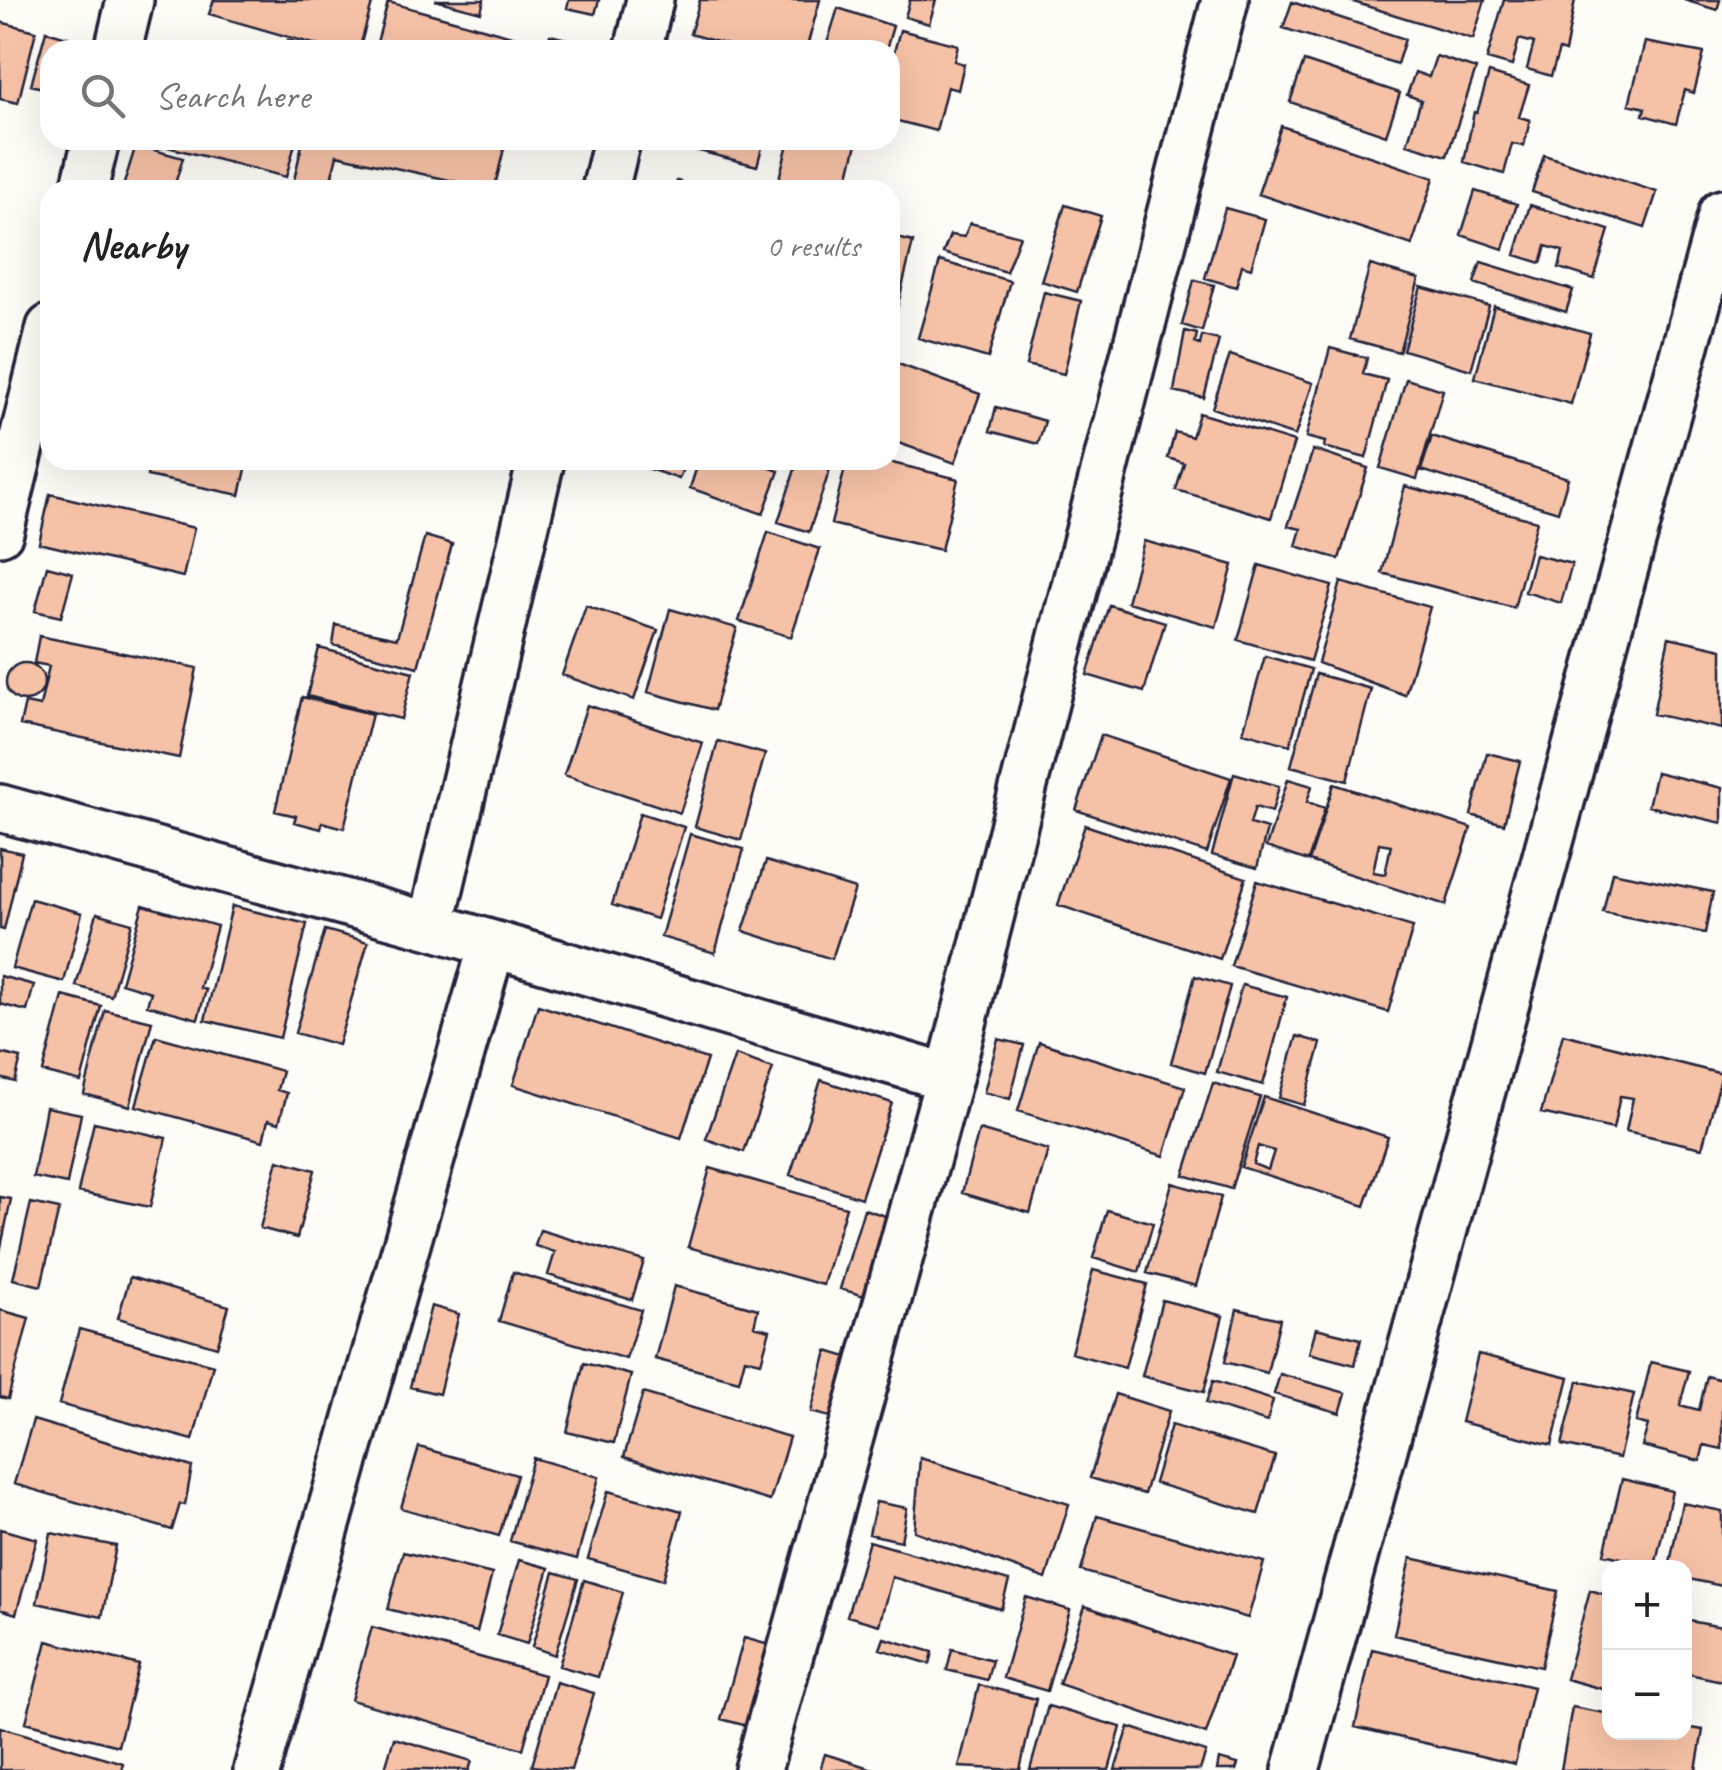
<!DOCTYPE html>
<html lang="en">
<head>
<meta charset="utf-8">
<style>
  :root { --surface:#fff; --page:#f2f2f2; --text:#222; --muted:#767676; --line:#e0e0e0 }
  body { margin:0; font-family:Caveat,sans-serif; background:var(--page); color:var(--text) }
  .controls { position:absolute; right:30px; bottom:30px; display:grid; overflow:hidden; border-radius:20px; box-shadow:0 10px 40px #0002 }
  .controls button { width:90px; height:90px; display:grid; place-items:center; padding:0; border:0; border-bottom:2px solid var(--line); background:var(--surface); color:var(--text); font:50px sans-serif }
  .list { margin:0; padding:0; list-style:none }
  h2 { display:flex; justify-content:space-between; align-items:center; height:130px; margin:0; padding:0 40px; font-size:42px }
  h2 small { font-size:32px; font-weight:400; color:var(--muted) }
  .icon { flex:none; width:55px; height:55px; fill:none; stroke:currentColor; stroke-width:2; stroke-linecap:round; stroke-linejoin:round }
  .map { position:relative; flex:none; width:1722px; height:1770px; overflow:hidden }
  .search { position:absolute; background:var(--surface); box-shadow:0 10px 40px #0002; left:40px; top:40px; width:860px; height:110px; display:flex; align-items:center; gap:25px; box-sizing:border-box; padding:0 35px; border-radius:30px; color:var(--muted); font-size:38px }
  .panel { position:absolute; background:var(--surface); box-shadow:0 10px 40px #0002; left:40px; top:180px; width:860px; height:290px; border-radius:30px }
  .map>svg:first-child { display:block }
  .building { fill:#f6c2a7; stroke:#22223b; stroke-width:2.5; fill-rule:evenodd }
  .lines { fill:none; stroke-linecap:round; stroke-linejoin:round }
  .minor-casing { stroke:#22223b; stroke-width:52 }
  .minor { stroke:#fdfcf7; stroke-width:45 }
</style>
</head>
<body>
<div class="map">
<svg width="1722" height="1770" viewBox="0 0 1722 1770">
  <rect width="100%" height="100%" fill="#fdfcf7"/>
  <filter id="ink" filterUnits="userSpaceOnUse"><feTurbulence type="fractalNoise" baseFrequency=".01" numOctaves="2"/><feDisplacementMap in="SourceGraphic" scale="20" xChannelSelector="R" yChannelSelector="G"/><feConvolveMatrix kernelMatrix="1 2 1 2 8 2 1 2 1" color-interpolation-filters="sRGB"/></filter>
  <g filter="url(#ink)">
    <path class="building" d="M214 0H373L359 50H334L209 14Z
      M435 0H484L481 12Z
      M569 0H599L595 14 567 8Z
      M700 0H820L806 50H745L690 34Z
      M910 0H936L929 24 905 17Z
      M1347 0H1485L1473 39Z
      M1504 0H1575L1565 52 1559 50 1551 76 1527 69 1534 43 1519 39 1512 66 1487 59Z
      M1684 0H1720L1717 10Z
      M388 2 526 40 524 50H375Z
      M1292 2 1405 39 1397 64 1283 28Z
      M838 8 893 26 886 50H825Z
      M0 22 36 31 18 103 0 99Z
      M900 30 958 45 954 61 964 64 958 90 947 87 936 131 890 119V67Z
      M46 31 78 40 75 50H50V90L31 85Z
      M550 35 582 43 580 50H546Z
      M288 40 322 50H285Z
      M1645 42 1704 53 1694 93 1685 90 1676 124 1643 115 1645 108 1629 104Z
      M1436 56 1476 69 1447 156 1407 144 1421 100 1407 95 1415 72 1429 77Z
      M1304 61 1400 93 1386 135 1290 102Z
      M1489 73 1529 85 1519 117 1530 120 1524 146 1512 144 1504 174 1464 162 1474 112 1477 113Z
      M1281 126 1434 178 1412 245 1258 194Z
      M136 140H164L162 148Z
      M170 140H296L286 177 168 147Z
      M303 140H506L494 190 337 155 329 188 294 180Z
      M681 140H764L757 166 680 146Z
      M789 140H858L845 190H776Z
      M136 145 183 158 173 190H122Z
      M1544 155 1657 192 1645 228 1532 192Z
      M677 181 704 190H674Z
      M1475 191 1517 204 1503 249 1461 235Z
      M1065 205 1101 216 1077 292 1041 281Z
      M1530 205 1609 230 1594 279 1559 268 1563 251 1546 246 1541 263 1515 255Z
      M1225 208 1265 219 1251 268 1242 265 1236 287 1205 278Z
      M970 223 1020 236 1006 272 943 253 950 235 964 237Z
      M890 236 913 242 893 325 890 324Z
      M940 261 1010 281 988 358 918 338Z
      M1481 262 1573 290 1566 312 1474 283Z
      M1370 265 1419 279 1399 352 1350 339Z
      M1194 280 1214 285 1202 331 1182 325Z
      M1421 287 1489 306 1471 370 1403 350Z
      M1044 292 1081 301 1064 374 1026 365Z
      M1494 306 1590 333 1571 404 1475 378Z
      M1185 331 1197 334 1195 343 1200 345 1202 336 1219 340 1204 398 1174 391Z
      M1330 348 1367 358 1363 374 1387 380 1366 458 1324 447 1325 442 1306 437Z
      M1230 355 1313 383 1295 436 1212 408Z
      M890 361 980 394 955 463 890 440Z
      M1406 379 1443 390 1417 479 1380 468Z
      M996 407 1045 421 1038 444 990 431Z
      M1199 413 1294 442 1271 518 1176 490 1184 463 1168 458 1175 432 1192 437Z
      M1432 436 1568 478 1558 512 1421 470Z
      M1313 450 1368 468 1339 559 1296 546 1301 529 1288 526Z
      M119 460H227L247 465 240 495 147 476 148 468Z
      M622 460H686L679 479Z
      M699 460H749L779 471 763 514 690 488Z
      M798 460H833L809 532 778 522Z
      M847 460H880L958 479 941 550 831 524Z
      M1405 486 1537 521 1514 608 1382 573Z
      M50 494 194 528 183 577 39 543Z
      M768 532 820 549 791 637 739 621Z
      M425 536 452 544 418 667 333 645 336 625 397 638Z
      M1144 541 1233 565 1216 627 1127 602Z
      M1535 555 1572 564 1561 603 1525 592Z
      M1259 565 1332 586 1310 661 1238 640Z
      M47 566 73 573 61 617 35 611Z
      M1341 582 1430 607 1405 695 1318 663Z
      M1109 605 1165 622 1144 692 1087 675Z
      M586 606 658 630 634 700 562 675Z
      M670 609 737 628 714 710 648 692Z
      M39 636 197 668 179 758 20 725 25 703 40 706 49 666 34 663Z
      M1669 637 1722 649V729L1653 714Z
      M319 648 413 672 401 719 307 696Z
      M1265 656 1311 669 1290 745 1243 732Z
      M6 682a19 19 0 1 1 38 0a19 19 0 1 1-38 0Z
      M1316 674 1371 689 1347 781 1291 766Z
      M302 697 372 714 344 828 322 822 321 829 294 822 296 816 275 811Z
      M587 705 703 743 680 813 564 775Z
      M1101 735 1231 778 1207 853 1076 810Z
      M718 741 765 754 741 840 695 827Z
      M1487 753 1520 761 1504 824 1471 815Z
      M1656 772 1722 788V823L1648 806Z
      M1234 773 1279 786 1272 812 1255 807 1250 824 1267 829 1257 868 1212 855Z
      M1288 779 1312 786 1307 802 1325 808 1308 861 1266 847Z
      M1334 784 1471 828 1446 905 1309 861ZM1379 843 1391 845 1385 874 1373 872Z
      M640 813 684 827 656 919 612 905Z
      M1085 825 1246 878 1220 959 1058 905Z
      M690 834 744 849 715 953 661 937Z
      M0 848 22 853 4 930 0 929Z
      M766 861 855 889 832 959 743 931Z
      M1612 872 1713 892 1705 933 1603 912Z
      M1257 881 1413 927 1388 1012 1231 966Z
      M31 899 82 913 64 982 12 968Z
      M143 905 217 926 200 988 206 990 198 1019 147 1005 151 992 121 983Z
      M232 906 307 924 280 1038 205 1020Z
      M97 913 132 923 111 996 76 986Z
      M325 930 368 942 338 1045 295 1033Z
      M0 976 34 985 27 1011 0 1004Z
      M1195 976 1230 986 1205 1073 1171 1063Z
      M1242 985 1287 997 1263 1085 1217 1072Z
      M63 996 101 1006 81 1082 43 1072Z
      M538 1005 707 1059 681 1138 513 1085Z
      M105 1010 152 1021 130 1106 84 1094Z
      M1563 1034 1722 1074 1702 1148 1626 1131 1633 1098 1620 1096 1613 1129 1541 1113Z
      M156 1036 282 1071 277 1090 287 1093 279 1123 268 1120 263 1141 136 1106Z
      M1297 1036 1321 1043 1304 1105 1279 1098Z
      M998 1039 1024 1045 1010 1099 984 1092Z
      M1039 1042 1185 1087 1164 1156 1018 1111Z
      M0 1053 21 1058 15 1082 0 1078Z
      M735 1055 773 1068 744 1152 706 1139Z
      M821 1080 892 1103 861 1198 790 1175Z
      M1213 1083 1260 1097 1231 1189 1184 1175Z
      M1264 1097 1388 1137 1365 1206 1241 1167ZM1258 1146 1274 1151 1268 1170 1253 1164Z
      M46 1107 81 1114 67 1184 33 1177Z
      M94 1122 166 1138 150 1207 78 1192Z
      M979 1130 1048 1150 1030 1213 962 1193Z
      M278 1160 315 1170 297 1238 260 1228Z
      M710 1168 846 1207 823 1285 688 1247Z
      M1172 1183 1221 1197 1196 1286 1147 1273Z
      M0 1197 11 1199 0 1252Z
      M31 1203 59 1209 41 1286 13 1279Z
      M864 1209 898 1220 875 1299 840 1289Z
      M1107 1210 1153 1223 1139 1272 1093 1258Z
      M540 1230 644 1261 632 1300 548 1275 555 1252 535 1246Z
      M1093 1270 1147 1284 1125 1368 1071 1353Z
      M513 1272 641 1310 626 1359 499 1321Z
      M130 1277 229 1306 217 1347 118 1318Z
      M674 1286 758 1309 754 1326 770 1330 761 1362 745 1358 739 1381 655 1359Z
      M1162 1300 1223 1316 1204 1392 1142 1376Z
      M431 1306 459 1314 439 1394 410 1387Z
      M1237 1309 1280 1319 1267 1373 1225 1362Z
      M0 1310 29 1318 8 1399 0 1397Z
      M1316 1328 1361 1339 1355 1365 1309 1353Z
      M79 1329 213 1365 193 1440 59 1404Z
      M827 1351 861 1361 845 1421 811 1412Z
      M1478 1354 1569 1377 1552 1445 1461 1422Z
      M1651 1362 1689 1371 1680 1405 1699 1410 1707 1376 1722 1380V1449L1704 1445 1700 1461 1642 1446 1648 1425 1636 1422Z
      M584 1363 631 1375 614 1443 567 1432Z
      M1280 1374 1346 1393 1340 1413 1274 1394Z
      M1213 1381 1273 1400 1267 1422 1206 1403Z
      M1578 1381 1634 1394 1619 1458 1562 1445Z
      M643 1393 789 1437 770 1501 624 1457Z
      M1115 1394 1169 1411 1144 1494 1090 1478Z
      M33 1420 192 1467 185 1505 180 1504 172 1530 14 1484Z
      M1171 1425 1275 1456 1258 1514 1154 1483Z
      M419 1447 517 1475 499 1536 401 1508Z
      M533 1458 599 1477 577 1559 510 1541Z
      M920 1458 1069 1504 1046 1579 914 1531Z
      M1622 1479 1672 1491 1655 1566 1604 1554Z
      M608 1491 682 1511 663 1580 588 1559Z
      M876 1502 907 1508 901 1541 869 1534Z
      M1682 1503 1722 1511V1586L1684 1578V1568H1669Z
      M1097 1516 1264 1562 1248 1618 1081 1571Z
      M0 1529 37 1539 16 1614 0 1609Z
      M51 1533 116 1546 102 1617 37 1603Z
      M869 1541 1009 1581 1001 1609 892 1577 879 1625 847 1616Z
      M403 1552 492 1574 477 1632 388 1609Z
      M1411 1558 1558 1591 1541 1667 1394 1635Z
      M519 1560 549 1568 527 1644 497 1635Z
      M554 1572 578 1579 555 1655 532 1647Z
      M584 1580 623 1592 598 1677 559 1666Z
      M1590 1590 1610 1596V1691L1566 1679Z
      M1026 1597 1070 1610 1047 1691 1003 1678Z
      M1085 1606 1232 1656 1206 1734 1059 1684Z
      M1684 1620 1722 1627V1681L1684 1673Z
      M372 1627 544 1675 523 1749 351 1700Z
      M744 1638 773 1646 751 1727 721 1719Z
      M884 1638 933 1652 930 1664 880 1649Z
      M47 1641 139 1665 118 1746 26 1722Z
      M952 1649 992 1660 987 1680 947 1670Z
      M1372 1649 1533 1687 1515 1764 1355 1727Z
      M556 1682 594 1693 571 1770 532 1766Z
      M979 1685 1036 1699 1020 1770 959 1767Z
      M1048 1706 1121 1727 1109 1770H1030Z
      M1572 1707 1610 1714V1732H1684V1727L1703 1730 1696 1770H1561Z
      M0 1727 123 1763 121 1770H0Z
      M1129 1727 1206 1752 1200 1770H1115Z
      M394 1738 472 1761 469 1770 385 1768Z
      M825 1754 876 1770H820Z
      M1219 1759 1238 1764 1236 1770H1217Z"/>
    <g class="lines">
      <defs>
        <path id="minor" d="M118 50 130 0
          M638 50 650 0
          M84 190 96 140
          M605 190 617 140
          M0 532 50 328
          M0 808 431 926 949 1078
          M431 926 541 460
          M257 1770 492 945
          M758 1770 949 1078 1225 0
          M1296 1770 1722 213"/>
      </defs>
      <use href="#minor" class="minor-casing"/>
      <use href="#minor" class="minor"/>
    </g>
  </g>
</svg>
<div class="controls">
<button>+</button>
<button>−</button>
</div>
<div class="search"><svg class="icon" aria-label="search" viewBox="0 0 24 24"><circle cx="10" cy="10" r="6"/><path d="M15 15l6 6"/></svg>Search here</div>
<section class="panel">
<h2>Nearby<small>0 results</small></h2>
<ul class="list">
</ul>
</section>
</div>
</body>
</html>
